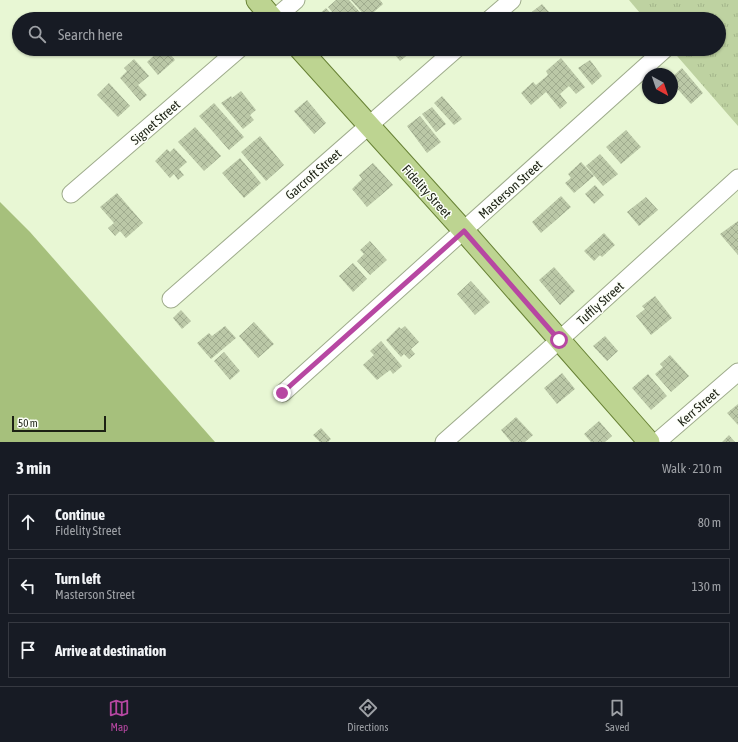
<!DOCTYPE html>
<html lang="en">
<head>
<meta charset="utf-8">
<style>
  :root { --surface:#171b24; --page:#242831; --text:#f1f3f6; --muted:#9ea1a6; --line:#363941; --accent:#b747a2 }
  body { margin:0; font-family:"Asap Condensed",sans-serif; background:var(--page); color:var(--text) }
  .compass { position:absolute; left:642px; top:68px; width:36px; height:36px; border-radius:50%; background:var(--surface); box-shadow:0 1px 3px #0004; rotate:140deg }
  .scale { position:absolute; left:12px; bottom:10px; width:94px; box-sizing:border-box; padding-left:4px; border:2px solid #1c2114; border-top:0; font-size:11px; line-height:14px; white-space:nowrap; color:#1c2114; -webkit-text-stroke:3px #fcfff8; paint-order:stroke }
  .stop { position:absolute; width:12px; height:12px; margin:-9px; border:3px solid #b747a2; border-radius:50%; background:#fff }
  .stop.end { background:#b747a2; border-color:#fff; box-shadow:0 1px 4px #0008 }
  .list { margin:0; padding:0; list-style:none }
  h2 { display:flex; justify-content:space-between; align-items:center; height:52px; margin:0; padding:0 16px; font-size:17px }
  h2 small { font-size:13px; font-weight:400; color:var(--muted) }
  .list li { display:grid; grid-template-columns:26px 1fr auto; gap:12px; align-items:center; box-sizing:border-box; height:56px; margin:0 8px 8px; padding:0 8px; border:1px solid var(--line); border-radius:0px }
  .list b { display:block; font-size:15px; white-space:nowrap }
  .list p { margin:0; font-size:13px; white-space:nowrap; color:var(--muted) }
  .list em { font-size:13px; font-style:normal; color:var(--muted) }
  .icon { flex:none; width:22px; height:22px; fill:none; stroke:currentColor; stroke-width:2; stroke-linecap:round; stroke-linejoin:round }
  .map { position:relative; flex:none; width:738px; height:442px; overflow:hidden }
  .search { position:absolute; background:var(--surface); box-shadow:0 1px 3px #0004; left:12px; right:12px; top:12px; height:44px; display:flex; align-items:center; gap:10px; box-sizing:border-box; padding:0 14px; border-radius:22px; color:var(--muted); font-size:15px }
  .sheet { height:244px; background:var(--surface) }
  nav { display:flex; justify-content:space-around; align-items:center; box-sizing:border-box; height:56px; border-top:1px solid var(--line); background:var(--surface); font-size:11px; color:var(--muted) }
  nav a { display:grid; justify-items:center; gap:2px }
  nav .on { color:var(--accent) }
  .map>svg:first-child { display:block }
  .grass { fill:url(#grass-tufts) }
  .water { fill:#a6c07c }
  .building { fill:url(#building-cross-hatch) }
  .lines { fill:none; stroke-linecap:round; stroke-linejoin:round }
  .minor-casing { stroke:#9fac8c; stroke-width:19 }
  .major-casing { stroke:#688235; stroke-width:23 }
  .minor { stroke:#fff; stroke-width:17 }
  .major { stroke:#bdd491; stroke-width:21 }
  .route { stroke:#b747a2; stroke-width:5 }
  .labels { text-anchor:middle; stroke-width:3; stroke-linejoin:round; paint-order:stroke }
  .street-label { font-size:13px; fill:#1c2114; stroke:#fcfff8 }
</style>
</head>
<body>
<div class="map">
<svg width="738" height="442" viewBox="0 0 738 442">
  <defs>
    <pattern id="grass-tufts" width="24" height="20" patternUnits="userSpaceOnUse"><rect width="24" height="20" fill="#bed2a1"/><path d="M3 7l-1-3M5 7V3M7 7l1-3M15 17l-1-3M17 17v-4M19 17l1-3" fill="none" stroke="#a3b48a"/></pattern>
    <pattern id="building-cross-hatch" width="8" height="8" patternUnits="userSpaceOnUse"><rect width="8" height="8" fill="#bbc8a7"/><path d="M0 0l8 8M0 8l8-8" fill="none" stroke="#a0ac8f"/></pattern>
  </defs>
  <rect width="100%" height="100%" fill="#e8f7d4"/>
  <path class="grass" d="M629 0H738V126L671 49H719V19H645Z"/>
  <path class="water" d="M0 202 30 232 215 442H0Z"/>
  <path class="building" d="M336 0H349L366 19H338L328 7Z
    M351 0H380L383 4 367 18Z
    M542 4 555 19H532L528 15Z
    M326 8 336 19H318L316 17Z
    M634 12 641 19H626Z
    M161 49H166L175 60 158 75 147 62Z
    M390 49H413L414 50 400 61Z
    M561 58 585 87 576 94 569 86 560 94 567 103 560 109 546 92 531 105 521 93 533 82 536 85 548 75 546 71Z
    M134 59 149 76 138 85 147 95 140 101 120 78 127 71 124 68Z
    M590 60 602 76 592 85 578 68Z
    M682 68 703 93 691 104 672 83V77Z
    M109 83 130 106 118 117 97 95Z
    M241 91 256 110 250 115 254 120 243 129 221 103 231 96 232 98Z
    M442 96 462 119 454 125 434 103Z
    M307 100 326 123 314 134 294 111Z
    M214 103 244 137 229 150 199 116Z
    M432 107 446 124 436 132 422 114Z
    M420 116 441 142 427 153 407 126Z
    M195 127 221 156 204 171 178 142Z
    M626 130 641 147 621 164 606 147Z
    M260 136 284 165 266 181 241 152Z
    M174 148 187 162 179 169 184 175 178 180 174 174 170 178 155 161 167 149 170 152Z
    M600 154 618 174 603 186 586 166Z
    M240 158 261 183 244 198 222 173Z
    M581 162 594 176 574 193 565 183 571 178 568 174Z
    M373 163 393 185 367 207 352 189 362 179 359 175Z
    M595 185 604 195 594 204 585 194Z
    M117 193 143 223 126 238 120 231 115 236 108 228 114 223 100 207Z
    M561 196 571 207 541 233 532 222Z
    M646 197 658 210 639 226 627 212Z
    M738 221V255L720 234Z
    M604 233 615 245 602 257 600 255 594 261 584 251Z
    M370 241 387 260 370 275 357 261 364 254 360 250Z
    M353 263 367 279 353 292 339 276Z
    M554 267 575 291 560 305 539 280Z
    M471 281 490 302 475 315 457 294Z
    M655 296 672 318 651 335 636 316 645 309 642 306Z
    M181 310 191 321 182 329 173 318Z
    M254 322 274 344 258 358 239 336Z
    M225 326 236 338 211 359 197 343 209 333 212 336Z
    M405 326 419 342 411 349 415 354 409 359 404 354 401 357 386 340 399 327 401 329Z
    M605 336 618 351 607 361 593 346Z
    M381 341 402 366 393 374 390 370 377 380 363 365 374 355 370 351Z
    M224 352 240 371 230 380 214 361Z
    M670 355 689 376 671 392 655 374 663 367 660 364Z
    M562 373 575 389 557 404 544 388Z
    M648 374 667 396 651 410 632 388Z
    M738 404V425L727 413Z
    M516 417 533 435 525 442H511L501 430Z
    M599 421 612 436 605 442H591L584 434Z
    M321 428 331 439 328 442H320L313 435Z
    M729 435 735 442H722Z"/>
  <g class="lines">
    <defs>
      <path id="minor" d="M274 19 296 0
        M490 19 512 0
        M71 194 239 49
        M171 299 456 49
        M283 393 665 49
        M444 442 546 352 738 178
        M657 442 738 372"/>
      <path id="major" d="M257 0 273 19
        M300 49 464 231 649 442"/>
    </defs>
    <use href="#minor" class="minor-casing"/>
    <use href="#major" class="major-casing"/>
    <use href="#minor" class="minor"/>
    <use href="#major" class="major"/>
  </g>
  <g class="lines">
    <path class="route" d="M282 393 464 231 559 340"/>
  </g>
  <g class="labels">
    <g class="street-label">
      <text transform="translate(155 122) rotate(-41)" y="5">Signet Street</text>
      <text transform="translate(313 174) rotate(-41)" y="5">Garcroft Street</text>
      <text transform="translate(510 189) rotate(-42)" y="5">Masterson Street</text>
      <text transform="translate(427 191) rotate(48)" y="5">Fidelity Street</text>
      <text transform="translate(600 303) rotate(-42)" y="5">Tuffly Street</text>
      <text transform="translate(698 407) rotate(-41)" y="5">Kerr Street</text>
    </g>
  </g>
</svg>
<svg class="compass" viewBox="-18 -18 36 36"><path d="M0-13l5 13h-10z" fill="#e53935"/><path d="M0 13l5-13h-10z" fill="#9ea1a6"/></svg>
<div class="scale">50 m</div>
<div class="stop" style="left:559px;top:340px"></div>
<div class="stop end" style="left:282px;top:393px"></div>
<div class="search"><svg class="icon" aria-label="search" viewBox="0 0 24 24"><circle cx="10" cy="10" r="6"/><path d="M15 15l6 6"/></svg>Search here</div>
</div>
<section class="sheet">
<h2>3 min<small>Walk · 210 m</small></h2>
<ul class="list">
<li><svg class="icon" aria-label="ahead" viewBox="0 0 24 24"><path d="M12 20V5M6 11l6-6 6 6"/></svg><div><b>Continue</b><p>Fidelity Street</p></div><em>80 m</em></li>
<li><svg class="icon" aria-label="left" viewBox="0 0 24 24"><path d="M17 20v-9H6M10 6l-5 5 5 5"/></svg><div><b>Turn left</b><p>Masterson Street</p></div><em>130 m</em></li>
<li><svg class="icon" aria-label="arrive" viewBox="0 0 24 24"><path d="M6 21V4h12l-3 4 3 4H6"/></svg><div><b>Arrive at destination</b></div></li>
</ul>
</section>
<nav>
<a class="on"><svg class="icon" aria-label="map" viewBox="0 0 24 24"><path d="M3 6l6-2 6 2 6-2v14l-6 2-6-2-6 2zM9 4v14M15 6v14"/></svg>Map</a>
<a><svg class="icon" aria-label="directions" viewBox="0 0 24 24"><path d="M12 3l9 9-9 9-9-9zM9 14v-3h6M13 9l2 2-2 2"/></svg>Directions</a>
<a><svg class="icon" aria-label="saved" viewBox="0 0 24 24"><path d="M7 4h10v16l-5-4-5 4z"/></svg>Saved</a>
</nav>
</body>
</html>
